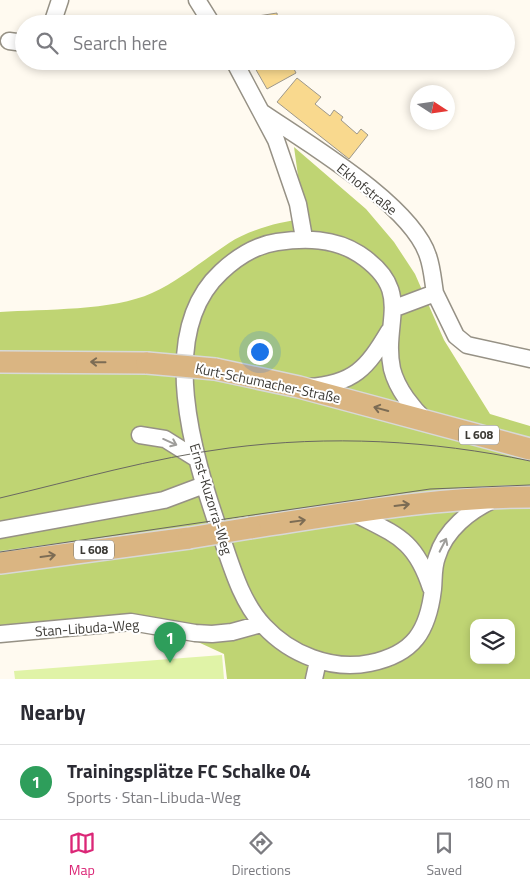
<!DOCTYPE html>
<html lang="en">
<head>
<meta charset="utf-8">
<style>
  :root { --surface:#fff; --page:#f2f2f3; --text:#2b2b33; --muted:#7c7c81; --line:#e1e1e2; --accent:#db2777 }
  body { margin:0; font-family:"Titillium Web",sans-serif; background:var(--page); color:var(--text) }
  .controls { position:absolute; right:15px; bottom:15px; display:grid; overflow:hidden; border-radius:10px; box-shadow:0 2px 8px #0003 }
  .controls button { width:45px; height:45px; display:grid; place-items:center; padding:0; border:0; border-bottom:1px solid var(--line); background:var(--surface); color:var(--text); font:25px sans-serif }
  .compass { position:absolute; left:410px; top:85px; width:45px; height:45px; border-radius:50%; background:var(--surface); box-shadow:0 2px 8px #0003; rotate:102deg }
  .you { position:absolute; left:259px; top:351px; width:18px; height:18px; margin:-12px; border:4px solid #fff; border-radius:50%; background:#1a73e8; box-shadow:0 0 0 8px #1a73e833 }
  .badge { display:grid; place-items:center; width:32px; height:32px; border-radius:50%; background:var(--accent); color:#fff; font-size:16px; font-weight:700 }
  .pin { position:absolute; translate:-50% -41px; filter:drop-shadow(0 1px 2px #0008) }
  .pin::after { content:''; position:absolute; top:26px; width:18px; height:15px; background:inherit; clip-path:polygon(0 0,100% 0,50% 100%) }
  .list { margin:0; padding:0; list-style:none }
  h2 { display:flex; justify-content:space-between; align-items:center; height:65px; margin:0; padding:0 20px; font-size:21px }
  h2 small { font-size:16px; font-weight:400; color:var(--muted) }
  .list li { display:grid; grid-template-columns:32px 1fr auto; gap:15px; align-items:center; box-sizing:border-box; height:75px; padding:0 20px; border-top:1px solid var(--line) }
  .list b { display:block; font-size:19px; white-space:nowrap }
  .list p { margin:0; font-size:16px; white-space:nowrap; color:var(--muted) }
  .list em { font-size:16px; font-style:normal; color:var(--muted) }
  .icon { flex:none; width:28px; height:28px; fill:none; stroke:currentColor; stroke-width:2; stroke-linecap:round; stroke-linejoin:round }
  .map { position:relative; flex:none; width:530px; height:679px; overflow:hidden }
  .search { position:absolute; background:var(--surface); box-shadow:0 2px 8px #0003; left:15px; right:15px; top:15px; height:55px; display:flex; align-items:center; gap:12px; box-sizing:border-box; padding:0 18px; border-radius:28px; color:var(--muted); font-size:19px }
  .sheet { height:140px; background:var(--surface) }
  nav { display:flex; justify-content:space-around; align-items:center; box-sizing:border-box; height:70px; border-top:1px solid var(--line); background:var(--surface); font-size:14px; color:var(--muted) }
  nav a { display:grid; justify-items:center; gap:2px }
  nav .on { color:var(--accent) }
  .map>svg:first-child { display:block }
  .green { fill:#e0f3a7 }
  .forest { fill:#bfd473; fill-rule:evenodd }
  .building { fill:#f9d98e; stroke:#9d988c }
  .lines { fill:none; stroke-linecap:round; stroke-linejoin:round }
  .minor-casing { stroke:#969185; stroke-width:19 }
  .major-casing { stroke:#d8d8d7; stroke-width:24 }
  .minor { stroke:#fff; stroke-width:16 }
  .major { stroke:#dab582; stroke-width:21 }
  .tram { stroke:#6a6861; stroke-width:1 }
  .major-bridge-casing { stroke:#d8d8d7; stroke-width:24; stroke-linecap:butt }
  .major-bridge { stroke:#dab582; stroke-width:21 }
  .oneway { stroke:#7c6c54 }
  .oneway2 { stroke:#9e9d9a }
  .labels { text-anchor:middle; stroke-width:4; stroke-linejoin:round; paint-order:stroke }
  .shield { fill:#fff; stroke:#777672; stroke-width:1 }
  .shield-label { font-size:12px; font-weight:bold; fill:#3d3b36 }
  .street-label { font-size:14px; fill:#3d3b36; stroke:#fff }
</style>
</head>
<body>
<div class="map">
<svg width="530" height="679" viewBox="0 0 530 679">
  <rect width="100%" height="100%" fill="#fffaf0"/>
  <path class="green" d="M222 655 224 679H15L14 671Z"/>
  <path class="forest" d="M294 147 366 209 394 242 415 274 444 340 490 414 530 426V679H227L224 654 174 631 133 621 0 633V312C44 309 113 311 152 293 179 281 203 260 229 243 249 230 281 221 304 219ZM474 623H511V660H474Z"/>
  <path class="building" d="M277 13 278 24H246L245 18Z
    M251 61H290L296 73 267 89Z
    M297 78 321 97 315 104 330 116 334 110 343 117 341 120 357 134 361 129 368 135 349 159 277 102Z"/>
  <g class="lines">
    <defs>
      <path id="minor" d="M197 0 212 24
        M52 24 60 0
        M9 41 24 43
        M234 61 276 140 298 204 304 238
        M263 113C307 143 412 205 428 256 432 267 433 281 435 293
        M395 308 435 293 456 336 467 345 530 359
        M308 387C354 384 367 368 389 331
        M427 422C413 409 397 389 392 369 382 321 415 291 359 254 334 238 305 238 277 242 256 245 237 257 221 272 155 333 194 457 219 530 230 561 240 601 264 626 290 654 331 671 370 663 414 654 428 631 433 589 434 579 433 567 437 557 445 530 470 510 495 499
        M140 435 165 439 197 459
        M354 513C396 535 415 539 431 588
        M0 530 164 500 204 485
        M0 634 131 622 195 633 212 634 232 632 261 624
        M314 679 318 661"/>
      <path id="major" d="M0 362 147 363
        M215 369 299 387 530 449
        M250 528C343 514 435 497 530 497
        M0 563 189 538"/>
    </defs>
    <use href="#minor" class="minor-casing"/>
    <use href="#major" class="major-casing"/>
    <use href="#minor" class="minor"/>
    <use href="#major" class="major"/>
    <path class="tram" d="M0 498C76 480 152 458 229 448 330 435 431 440 530 461
      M0 552 430 489 530 485"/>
    <defs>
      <path id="major-bridge" d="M147 363 215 369
        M189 538 250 528"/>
    </defs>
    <use href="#major-bridge" class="major-bridge-casing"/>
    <use href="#major-bridge" class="major-bridge"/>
  </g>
  <defs><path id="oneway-shaft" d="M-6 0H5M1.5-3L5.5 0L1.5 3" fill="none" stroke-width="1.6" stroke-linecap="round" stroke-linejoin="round" transform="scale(1.25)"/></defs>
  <g class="oneway">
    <use href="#oneway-shaft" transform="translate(98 362) rotate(-179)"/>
    <use href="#oneway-shaft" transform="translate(381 409) rotate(-165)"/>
    <use href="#oneway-shaft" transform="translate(402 505) rotate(-7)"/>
    <use href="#oneway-shaft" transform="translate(298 521) rotate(-8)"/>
    <use href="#oneway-shaft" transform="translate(48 556) rotate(-8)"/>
  </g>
  <g class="oneway2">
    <use href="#oneway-shaft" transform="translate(170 442) rotate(24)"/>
    <use href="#oneway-shaft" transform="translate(443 545) rotate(-63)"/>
  </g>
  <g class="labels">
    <g class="shield">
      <rect x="459" y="425.5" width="40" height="19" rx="4"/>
      <rect x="74" y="540.5" width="40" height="19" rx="4"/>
    </g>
    <g class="shield-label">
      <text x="479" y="439">L 608</text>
      <text x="94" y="554">L 608</text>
    </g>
    <g class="street-label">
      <text transform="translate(367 189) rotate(39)" y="5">Ekhofstraße</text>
      <text transform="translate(268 383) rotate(12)" y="5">Kurt-Schumacher-Straße</text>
      <text transform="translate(211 499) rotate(73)" y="5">Ernst-Kuzorra-Weg</text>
      <text transform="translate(87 628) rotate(-4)" y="5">Stan-Libuda-Weg</text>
    </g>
  </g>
</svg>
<div class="controls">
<button><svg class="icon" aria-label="layers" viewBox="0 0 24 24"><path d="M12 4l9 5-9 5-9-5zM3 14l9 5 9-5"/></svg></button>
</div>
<svg class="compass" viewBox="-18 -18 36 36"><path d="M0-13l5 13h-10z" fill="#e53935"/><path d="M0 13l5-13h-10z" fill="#7c7c81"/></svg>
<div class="you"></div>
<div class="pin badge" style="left:170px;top:663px;background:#2e9e5b">1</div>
<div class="search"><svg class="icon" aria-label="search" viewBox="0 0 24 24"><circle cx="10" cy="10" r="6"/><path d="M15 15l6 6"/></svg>Search here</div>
</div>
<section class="sheet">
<h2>Nearby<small></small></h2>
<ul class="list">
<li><span class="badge" style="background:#2e9e5b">1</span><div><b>Trainingsplätze FC Schalke 04</b><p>Sports · Stan-Libuda-Weg</p></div><em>180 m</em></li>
</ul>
</section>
<nav>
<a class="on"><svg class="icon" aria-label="map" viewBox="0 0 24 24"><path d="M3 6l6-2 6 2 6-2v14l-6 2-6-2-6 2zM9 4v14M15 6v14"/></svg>Map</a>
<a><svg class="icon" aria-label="directions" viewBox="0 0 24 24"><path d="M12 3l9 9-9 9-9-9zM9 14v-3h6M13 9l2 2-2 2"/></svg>Directions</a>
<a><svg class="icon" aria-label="saved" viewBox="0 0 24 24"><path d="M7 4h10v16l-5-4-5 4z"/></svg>Saved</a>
</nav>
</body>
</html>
